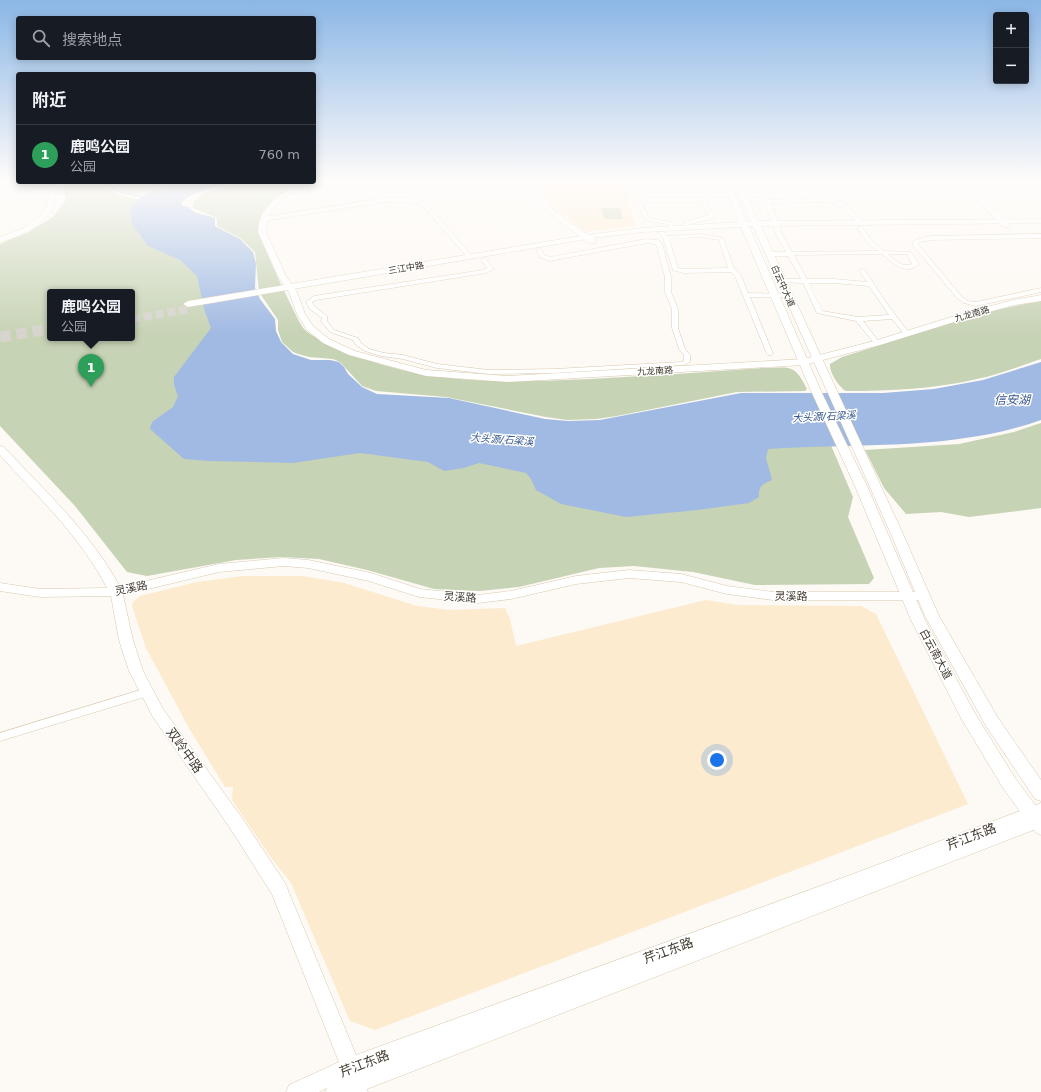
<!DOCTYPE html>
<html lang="zh">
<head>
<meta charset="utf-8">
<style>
  :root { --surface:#171b24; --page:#20242c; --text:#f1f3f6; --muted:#9ea1a6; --line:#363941; --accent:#db2777 }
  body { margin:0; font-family:"DejaVu Sans","Noto Sans SC",sans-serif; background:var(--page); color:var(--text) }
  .controls { position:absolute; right:12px; top:12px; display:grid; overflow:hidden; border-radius:4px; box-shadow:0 2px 10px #0003 }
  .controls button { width:36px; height:36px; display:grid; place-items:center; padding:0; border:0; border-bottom:1px solid var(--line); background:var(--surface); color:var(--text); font:20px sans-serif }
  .you { position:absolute; left:717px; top:760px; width:14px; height:14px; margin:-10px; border:3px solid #fff; border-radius:50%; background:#1a73e8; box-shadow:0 0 0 6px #1a73e833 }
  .badge { display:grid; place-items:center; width:26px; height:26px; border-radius:50%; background:var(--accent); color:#fff; font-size:13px; font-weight:700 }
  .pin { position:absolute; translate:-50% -33px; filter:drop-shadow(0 1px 2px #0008) }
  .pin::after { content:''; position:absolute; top:21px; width:14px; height:12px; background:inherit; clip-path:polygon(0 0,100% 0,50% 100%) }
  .popup { position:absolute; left:47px; top:289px; width:88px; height:52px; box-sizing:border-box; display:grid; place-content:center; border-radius:4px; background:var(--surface); filter:drop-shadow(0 1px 3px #0005); font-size:13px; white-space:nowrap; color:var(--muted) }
  .popup b { font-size:15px; color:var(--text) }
  .popup::after { content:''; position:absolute; left:50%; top:100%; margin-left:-8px; border:8px solid transparent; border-top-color:var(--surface) }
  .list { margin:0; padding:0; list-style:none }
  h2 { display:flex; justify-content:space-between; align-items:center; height:52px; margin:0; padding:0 16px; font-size:17px }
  h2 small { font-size:13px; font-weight:400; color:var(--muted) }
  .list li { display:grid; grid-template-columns:26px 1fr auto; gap:12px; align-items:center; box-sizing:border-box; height:60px; padding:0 16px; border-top:1px solid var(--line) }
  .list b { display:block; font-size:15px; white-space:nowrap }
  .list p { margin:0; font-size:13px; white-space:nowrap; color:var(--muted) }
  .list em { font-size:13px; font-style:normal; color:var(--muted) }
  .icon { flex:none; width:22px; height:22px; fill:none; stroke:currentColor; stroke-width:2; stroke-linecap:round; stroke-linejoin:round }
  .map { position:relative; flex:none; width:1041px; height:1092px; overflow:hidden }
  .search { position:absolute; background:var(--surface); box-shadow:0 2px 10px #0003; left:16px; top:16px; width:300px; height:44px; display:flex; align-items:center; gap:10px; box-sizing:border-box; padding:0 14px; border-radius:4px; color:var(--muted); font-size:15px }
  .panel { position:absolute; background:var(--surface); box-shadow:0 2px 10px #0003; left:16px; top:72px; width:300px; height:112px; border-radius:4px }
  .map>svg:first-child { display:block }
  .built { fill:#fcebcf }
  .green { fill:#c7d3b5; fill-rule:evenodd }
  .water { fill:#a1bae3 }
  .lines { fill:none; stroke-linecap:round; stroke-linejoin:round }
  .stream { stroke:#a1bae3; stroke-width:1.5 }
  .secondary-tunnel-far1 { stroke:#d7d3cd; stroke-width:8; stroke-dasharray:8 4; stroke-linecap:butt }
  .secondary-tunnel { stroke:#d7d3cd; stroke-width:11; stroke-dasharray:11 5.5; stroke-linecap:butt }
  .minor-casing { stroke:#d9c9ae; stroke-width:1 }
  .tertiary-casing { stroke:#d9c9ae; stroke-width:1 }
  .secondary-casing { stroke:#d9c9ae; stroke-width:1 }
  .minor { fill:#fff; fill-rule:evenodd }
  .tertiary { fill:#fff; fill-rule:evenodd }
  .secondary { fill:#fff; fill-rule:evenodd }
  .labels { text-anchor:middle; stroke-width:3; stroke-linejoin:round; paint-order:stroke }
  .far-street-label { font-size:9px; fill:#413a2f; stroke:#fff }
  .far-water-label { font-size:10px; font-style:italic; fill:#37578c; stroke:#fff }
  .street-label { font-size:11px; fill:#413a2f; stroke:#fff }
  .water-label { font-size:12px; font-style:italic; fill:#37578c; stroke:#fff }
  .near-street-label { font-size:13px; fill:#413a2f; stroke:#fff }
</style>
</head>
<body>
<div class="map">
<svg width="1041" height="1092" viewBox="0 0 1041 1092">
  <rect width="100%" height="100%" fill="#fdf9f4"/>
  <path class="built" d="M536 181H623L635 226 585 232 541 194Z
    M243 576H303L344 583 417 606 450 610 505 608 510 619 516 646 706 600 737 605 861 606 876 614 968 804 375 1030 350 1021 291 883 272 859 232 800 233 787H225L189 728 146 648 132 606 133 602 140 596 197 582Z"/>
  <path class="green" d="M67 182H100L115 194 140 200 185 261 360 451 478 461 761 452 766 446 830 443 853 497 848 517 874 578 869 584 755 585 693 572 634 566 599 568 519 587 479 591 434 589 367 570 319 559 282 557 236 560 147 576 127 572 75 506 0 426V244L29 232 53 217 66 200 64 188ZM50 292H132V338H50Z
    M110 182H175C154 189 127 202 110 182Z
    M239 182H304C286 192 255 206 259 232 260 239 264 246 267 253 275 272 284 291 293 309 296 315 300 324 304 329 313 338 330 344 341 349 420 386 506 383 590 379 648 376 705 372 763 368 789 368 794 362 807 389L805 391 737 392 617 416 596 419 567 420 546 417 446 397 376 391 362 386 340 362 333 359 309 357 298 354 293 352 282 342 278 330V320L259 292 255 252 240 238 217 226V218L193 208V203L202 194Z
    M601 208H620L623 219H604Z
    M1041 301V359C1020 366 998 375 977 379 934 389 891 391 846 391 839 387 829 372 830 364L842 357C908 337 973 312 1041 301Z
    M1041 423V508L969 517 941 512 906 514 884 488 865 450 959 444 1014 432Z"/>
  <path class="water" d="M177 182H237C219 187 195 189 181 203L183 206 189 207 194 212 215 218V226L240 239 253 252 256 264 255 288 260 299 275 319 276 331 281 342 293 354 311 360H330L339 362 344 367 348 374 362 387 377 394 449 398 545 419 568 421 600 420 741 393H883L934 389 983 380 1041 362V420C954 451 859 443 768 449L766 458 772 480C763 484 758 486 759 497L749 503 698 510 626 517 561 504 536 490 531 479 526 473 479 463 464 468 444 471 428 462 360 453 293 463 209 461 184 459 150 429 152 422 173 407 178 396 174 385V377L211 328 204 309 197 276 180 260 148 246 132 224 130 208C144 191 157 189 177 182Z"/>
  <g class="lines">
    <path class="stream" d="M105 182 117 191 143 197"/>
    <path class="secondary-tunnel-far1" d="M132 319 190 309"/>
    <path class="secondary-tunnel" d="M0 337 50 329"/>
    <defs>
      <path id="minor" d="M754 181H828L761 185 769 200 831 198 847 205 864 223 859 224 843 207 830 202 771 203 782 234 792 252 878 251C869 245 863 237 857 228L860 226 862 227 872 241 884 251 911 252 918 262V265C904 276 892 262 882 254L794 255 807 279H834L867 282 859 270 864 269 890 308 910 334 909 335H905L892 319 863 321 880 343 879 344H875L856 321 817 313 803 283 779 282 778 281 781 279H801L788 256H768L765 254 768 252H786L776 234 765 203 740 198 743 196 763 199 759 192H739L736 190 739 188H758ZM888 254H907L912 264C901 268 896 260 888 254ZM809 283H834L869 286 889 315 858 317 822 311Z
        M1035 181H1041V185L1035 182Z
        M716 193H731L734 195 731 197H717L706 201 715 216 708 220 689 224 691 228 688 230 685 228 684 222 709 215 701 202H650L642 203 649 218 671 222 677 228 674 230 667 224 645 220 636 202 650 198H702Z
        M385 198H408L424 201 473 257 468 258 420 203H417L385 202 264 221 261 219 264 217Z
        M660 232H664L667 236 702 234 723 238 734 268 741 275 748 293 789 294V296L787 297H750L773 354 772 355H768L767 354 735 276 731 272 683 273 673 270 663 238 659 233ZM702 237 719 240 728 268 683 269 678 268 669 239Z
        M1041 234V238L931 240 919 242 918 244 961 296 968 301 976 302 1041 288V292L976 306 964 303 957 298 912 244 915 240 931 236Z
        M647 239 658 240 662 243 671 277V292L678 309V328L685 349 690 355V362L684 365 555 373 489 374 437 368 403 359 381 356 365 351 356 345 353 340 330 332 321 321 322 318 310 309 306 302 314 296 483 270 487 268 481 260 484 258 486 259 494 269 486 273 316 300 312 302 315 307 327 316V321L334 330 358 338 361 343 369 349 384 353 403 355 437 364 489 370 555 369 681 362 684 361V355L679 349 672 328V309L665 292V277L656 244 647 243 549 261 540 257 536 250 541 249 544 255 550 257Z
        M147 688 151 689 152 692 151 695 0 741V733Z"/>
      <path id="tertiary" d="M526 181H532C545 208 571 223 595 239V243H589C565 225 539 210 526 181Z
        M957 181H964L1009 223V227H1003Z
        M52 182H58C56 189 57 197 54 204 47 225 20 237 0 242V237C17 231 41 223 47 204 50 197 49 189 52 182Z
        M304 182H312L289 194 278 202 270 213 267 223 266 232 286 276 297 292 305 314 313 326 329 339 355 351 426 370 508 376 804 359 874 341 961 314 1013 300 1041 295V301L1014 305 967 318 880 345 804 365 508 382 426 376 349 355 323 343 307 330 297 314 289 292 278 276 258 232 259 223 263 213 274 200 285 192Z
        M0 446 4 447C45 491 91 533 120 587L219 564 284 558 308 560 371 573 420 589 478 595 511 591 576 576 629 570 681 574 727 586 773 592H923L928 593 929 596 928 599 923 600H773L727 594 681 582 629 578 576 584 511 599 478 603 419 597 369 581 308 568 284 566 219 572 123 595 133 640 143 671 163 709 242 818 285 883 356 1055 853 874 1041 803V827L367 1089 368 1092H325L327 1088 319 1092H286L289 1085 339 1062 272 894 230 828 153 717 129 671 119 640 111 596 40 597 0 591V583L40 589 107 588C81 537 38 497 0 455Z"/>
      <path id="secondary" d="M722 181H729L747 222H751L733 181H740L758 221 1041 219V223L761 226 903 534 939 616 998 718 1041 780V801L1035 799 986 726 925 616 891 534 753 226H749L821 391 867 486 925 620 973 710 1015 778 1041 813V835L1035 832 1003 788 961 718 911 620 855 486 811 391 741 227 643 232 593 238 188 307 183 304 188 301 593 234 643 228 739 222Z"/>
    </defs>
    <use href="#minor" class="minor-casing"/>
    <use href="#tertiary" class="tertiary-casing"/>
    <use href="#secondary" class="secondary-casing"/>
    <use href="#minor" class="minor"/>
    <use href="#tertiary" class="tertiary"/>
    <use href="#secondary" class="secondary"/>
  </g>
  <linearGradient id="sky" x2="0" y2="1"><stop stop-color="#8bb6e6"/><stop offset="0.54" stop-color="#fefcfa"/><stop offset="1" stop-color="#fefcfa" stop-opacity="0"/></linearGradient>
  <rect width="1041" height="334" fill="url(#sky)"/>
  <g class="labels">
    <g class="far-street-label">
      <text transform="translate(406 268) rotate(-10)" y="3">三江中路</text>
      <text transform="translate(783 286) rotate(66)" y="3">白云中大道</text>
      <text transform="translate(972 314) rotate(-16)" y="3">九龙南路</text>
      <text transform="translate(655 371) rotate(-3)" y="3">九龙南路</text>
    </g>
    <g class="far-water-label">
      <text transform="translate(824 416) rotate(-3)" y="4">大头源/石梁溪</text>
      <text transform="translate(502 439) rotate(4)" y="4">大头源/石梁溪</text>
    </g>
    <g class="street-label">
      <text transform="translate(131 588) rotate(-12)" y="4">灵溪路</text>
      <text transform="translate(791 596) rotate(1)" y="4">灵溪路</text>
      <text transform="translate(460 597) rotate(4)" y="4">灵溪路</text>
      <text transform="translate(936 654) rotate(62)" y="4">白云南大道</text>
    </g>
    <g class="water-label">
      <text x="1012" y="404">信安湖</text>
    </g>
    <g class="near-street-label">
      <text transform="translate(185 750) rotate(54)" y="5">双岭中路</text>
      <text transform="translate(971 836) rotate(-21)" y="5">芹江东路</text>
      <text transform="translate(668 950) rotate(-20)" y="5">芹江东路</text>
      <text transform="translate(364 1063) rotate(-21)" y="5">芹江东路</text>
    </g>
  </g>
</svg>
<div class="controls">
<button>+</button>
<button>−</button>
</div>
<div class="you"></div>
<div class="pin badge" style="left:91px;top:387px;background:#2e9e5b">1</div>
<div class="popup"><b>鹿鸣公园</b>公园</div>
<div class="search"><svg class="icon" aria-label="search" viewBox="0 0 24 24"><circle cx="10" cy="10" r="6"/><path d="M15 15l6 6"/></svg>搜索地点</div>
<section class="panel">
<h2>附近<small></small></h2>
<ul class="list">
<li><span class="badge" style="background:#2e9e5b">1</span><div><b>鹿鸣公园</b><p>公园</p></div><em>760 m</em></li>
</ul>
</section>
</div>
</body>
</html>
